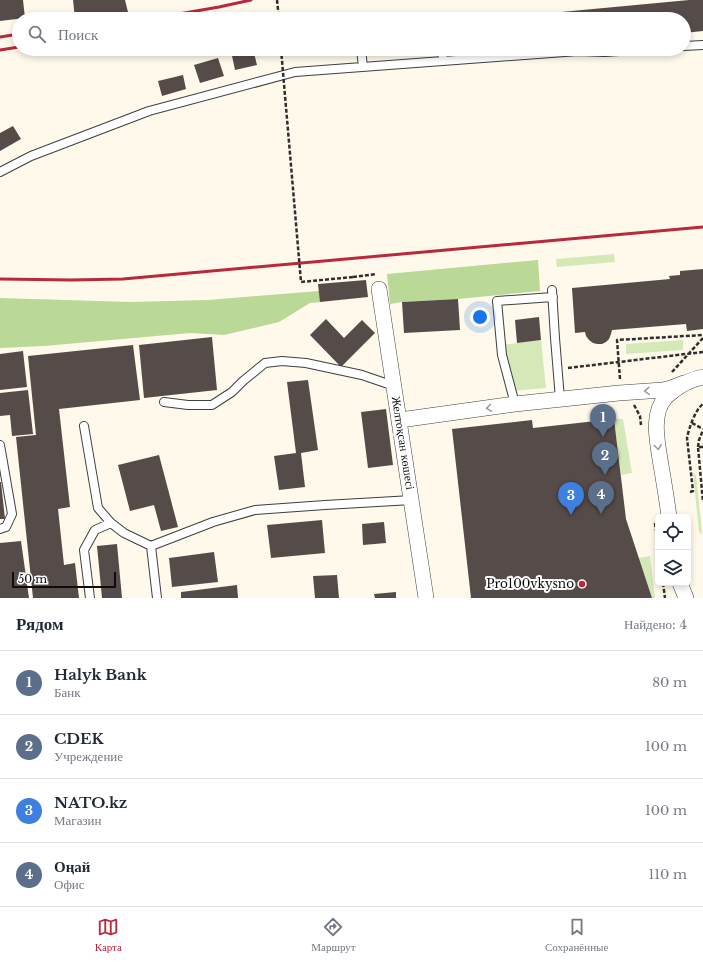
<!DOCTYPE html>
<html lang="ru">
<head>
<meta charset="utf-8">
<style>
  :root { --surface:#fff; --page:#f2f2f3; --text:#1f2937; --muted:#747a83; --line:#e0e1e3; --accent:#b9283c }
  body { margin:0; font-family:"Libre Baskerville",serif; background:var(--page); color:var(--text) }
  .controls { position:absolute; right:12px; bottom:12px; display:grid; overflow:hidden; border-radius:6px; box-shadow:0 2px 6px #0003 }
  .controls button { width:36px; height:36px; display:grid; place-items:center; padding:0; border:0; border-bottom:1px solid var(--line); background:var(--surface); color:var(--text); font:20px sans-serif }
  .scale { position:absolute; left:12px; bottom:10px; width:104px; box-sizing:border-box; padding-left:4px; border:2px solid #0c0c0c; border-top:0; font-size:11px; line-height:14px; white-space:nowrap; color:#0c0c0c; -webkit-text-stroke:3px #fff; paint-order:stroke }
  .you { position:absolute; left:480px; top:317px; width:14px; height:14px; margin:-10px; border:3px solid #fff; border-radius:50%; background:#1a73e8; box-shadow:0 0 0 6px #1a73e833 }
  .badge { display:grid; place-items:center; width:26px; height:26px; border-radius:50%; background:var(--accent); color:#fff; font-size:13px; font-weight:700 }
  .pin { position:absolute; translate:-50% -33px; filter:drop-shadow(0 1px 2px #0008) }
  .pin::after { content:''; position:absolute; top:21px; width:14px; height:12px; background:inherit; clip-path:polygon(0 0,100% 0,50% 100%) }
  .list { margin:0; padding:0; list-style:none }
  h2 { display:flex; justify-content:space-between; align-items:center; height:52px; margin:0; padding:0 16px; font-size:17px }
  h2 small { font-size:13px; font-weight:400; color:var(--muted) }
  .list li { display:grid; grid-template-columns:26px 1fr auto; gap:12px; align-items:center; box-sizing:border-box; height:64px; padding:0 16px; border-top:1px solid var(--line) }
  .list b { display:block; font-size:15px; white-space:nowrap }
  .list p { margin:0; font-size:13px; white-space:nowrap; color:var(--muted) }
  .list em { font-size:13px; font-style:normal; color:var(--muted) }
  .icon { flex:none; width:22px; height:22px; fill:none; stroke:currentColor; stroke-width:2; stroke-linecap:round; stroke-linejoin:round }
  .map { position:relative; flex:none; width:703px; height:598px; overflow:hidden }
  .search { position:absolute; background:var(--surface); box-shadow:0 2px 6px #0003; left:12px; right:12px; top:12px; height:44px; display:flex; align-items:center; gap:10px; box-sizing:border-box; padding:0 14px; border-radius:22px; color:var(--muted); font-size:15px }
  .sheet { height:308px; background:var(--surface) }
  nav { display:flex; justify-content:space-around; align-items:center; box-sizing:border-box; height:56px; border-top:1px solid var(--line); background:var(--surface); font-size:11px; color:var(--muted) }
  nav a { display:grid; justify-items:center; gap:2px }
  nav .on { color:var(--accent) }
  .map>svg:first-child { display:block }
  .green { fill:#d5e8b7 }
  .forest { fill:#bad896 }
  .building { fill:#554c49 }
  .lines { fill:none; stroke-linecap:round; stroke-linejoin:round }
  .service-casing { stroke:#3f3f3f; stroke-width:10 }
  .minor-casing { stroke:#3f3f3f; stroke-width:16 }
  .path { stroke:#2e2e2e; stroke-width:2.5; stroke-dasharray:4 2; stroke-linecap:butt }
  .service { stroke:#fff; stroke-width:8 }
  .minor { stroke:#fff; stroke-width:15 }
  .rail { stroke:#b9283c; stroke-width:3 }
  .path-bridge { stroke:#2e2e2e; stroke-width:2.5; stroke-dasharray:4 2; stroke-linecap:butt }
  .oneway { stroke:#9e9e9e }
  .poi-dot { fill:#b9283c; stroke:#fff; stroke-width:1.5 }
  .labels { text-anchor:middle; stroke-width:4; stroke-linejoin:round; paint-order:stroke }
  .street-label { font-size:12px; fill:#0c0c0c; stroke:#fff }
  .poi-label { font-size:12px; fill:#0c0c0c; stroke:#fff; text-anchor:end }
</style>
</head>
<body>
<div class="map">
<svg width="703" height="598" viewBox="0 0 703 598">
  <rect width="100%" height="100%" fill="#fff9ec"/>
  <path class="green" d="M614 254 615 262 557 267 556 259Z
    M541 340 546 388 512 391 501 345Z
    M683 340V350L626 354V344Z
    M614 419H623L632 473 621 475Z
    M693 472 696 475 702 532 701 534 699 532Z
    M650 556 655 598H652L638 558Z"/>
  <path class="forest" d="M538 260 540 291 458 299 402 302 390 304 387 274Z
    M319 291 321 302 310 303 279 322 224 335 190 333 44 346 0 348V298L130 302 208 300Z"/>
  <path class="building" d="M0 0H23L25 18 0 21Z
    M73 0H125L128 12 88 19H75Z
    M689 0H703V31L684 33V19H498V18Z
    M440 13V19H385V18Z
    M242 49H253L257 65 235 70 231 51Z
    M298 49H317V50L299 53Z
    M449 49H475V52L450 54Z
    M218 58 224 76 200 83 194 65Z
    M183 75 186 89 162 96 158 81Z
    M13 126 21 139 0 151V133Z
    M703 269V329L687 331 686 324 612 330 611 334 609 339 606 342 602 344H597L593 343 589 340 586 336 585 332 575 333 572 288 670 279 669 276 680 275V271Z
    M366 280 368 297 320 302 318 284Z
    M458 299 460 330 404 333 402 302Z
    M539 317 541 340 517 343 515 320Z
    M326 319 344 338 362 320 375 333 341 367 310 335Z
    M212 337 217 390 144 398 139 345Z
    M133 345 140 400 59 409 70 507 58 509 64 565 75 563 79 598H33L16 437 36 435 28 356Z
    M23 351 27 387 0 390V354Z
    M308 380 318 450 301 453 305 487 279 490 274 456 296 453 287 382Z
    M28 390 33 434 12 436 10 415 0 416V393Z
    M386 409 393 465 368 468 361 412Z
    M614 419 626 519 652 598H471L452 429 532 420 533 428Z
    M159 455 178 527 161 531 154 505 130 511 118 465Z
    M0 482H1L5 519H0Z
    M322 520 325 553 271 558 267 525Z
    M384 522 386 543 363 545 362 524Z
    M21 541 29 598H0V543Z
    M117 544 122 598H102L97 546Z
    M214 552 218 582 172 587 169 558Z
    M337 575 339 598H315L313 576Z
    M237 585 238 598H181V592Z
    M396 592V598H375L374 594Z"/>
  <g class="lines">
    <defs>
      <path id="service" d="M684 46 703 45
        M361 49 363 67
        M442 49 443 61
        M0 172 31 156 149 111 295 72 578 51 605 52 647 49
        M552 290 555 338 560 399
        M164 402 188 405H212L232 392 243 381 265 363 282 361 306 363 362 375 394 386
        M515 404 502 355 497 301 553 297
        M84 426 98 508 111 523 124 533 151 546 213 522 255 510 325 505 412 500
        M0 445 12 514 6 527 0 529
        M151 546 157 598
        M90 598 84 550 95 530 111 523"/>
      <path id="minor" d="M379 289 426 598
        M400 420 515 404 619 393 663 390 671 388 684 383
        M669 517C667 500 664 483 661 465 658 445 650 414 666 397 668 395 671 393 673 391 682 384 692 379 703 377
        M680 583 686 598"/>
    </defs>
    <use href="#service" class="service-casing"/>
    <use href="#minor" class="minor-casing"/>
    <path class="path" d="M277 0 279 19
      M353 277 376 274
      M568 368 703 352
      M672 372 703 338
      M620 379 617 340 703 335
      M634 405 640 416 641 425
      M692 423 703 429
      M698 447 699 440 703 430
      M703 447H698L703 502
      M690 492 693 491 687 438C689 428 695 410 703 404
      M655 523 658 544
      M663 583 665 598"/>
    <use href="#service" class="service"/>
    <use href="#minor" class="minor"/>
    <path class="rail" d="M150 19 219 7 251 0
      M0 37 19 34
      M0 50 19 47
      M0 279 71 280 123 279 703 227"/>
    <path class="path-bridge" d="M281 49 301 282 353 277"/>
  </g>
  <defs><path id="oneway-chevron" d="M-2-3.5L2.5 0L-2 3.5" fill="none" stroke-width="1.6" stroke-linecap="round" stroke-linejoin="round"/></defs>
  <g class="oneway">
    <use href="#oneway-chevron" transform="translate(647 391) rotate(176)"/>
    <use href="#oneway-chevron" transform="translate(489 408) rotate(172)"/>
    <use href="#oneway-chevron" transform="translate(658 447) rotate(82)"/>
  </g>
  <circle class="poi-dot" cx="582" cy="584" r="4"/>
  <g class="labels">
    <g class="street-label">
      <text transform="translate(403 443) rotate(81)" y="4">Желтоқсан көшесі</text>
    </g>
    <g class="poi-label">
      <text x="574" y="588">Pro100vkysno</text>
    </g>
  </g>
</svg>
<div class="controls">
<button><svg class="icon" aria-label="locate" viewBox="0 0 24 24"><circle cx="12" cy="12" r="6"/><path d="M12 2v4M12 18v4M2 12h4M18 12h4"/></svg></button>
<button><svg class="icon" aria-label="layers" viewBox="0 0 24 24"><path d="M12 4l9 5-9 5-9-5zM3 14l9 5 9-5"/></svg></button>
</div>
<div class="scale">50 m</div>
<div class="you"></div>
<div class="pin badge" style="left:603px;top:437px;background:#5c6f8a">1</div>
<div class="pin badge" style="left:605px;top:475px;background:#5c6f8a">2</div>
<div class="pin badge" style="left:571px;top:515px;background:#3f7fe0">3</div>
<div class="pin badge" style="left:601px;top:514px;background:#5c6f8a">4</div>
<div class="search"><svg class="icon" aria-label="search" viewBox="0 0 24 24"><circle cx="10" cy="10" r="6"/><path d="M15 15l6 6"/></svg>Поиск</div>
</div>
<section class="sheet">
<h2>Рядом<small>Найдено: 4</small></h2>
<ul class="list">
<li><span class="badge" style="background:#5c6f8a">1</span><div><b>Halyk Bank</b><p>Банк</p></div><em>80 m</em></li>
<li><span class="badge" style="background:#5c6f8a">2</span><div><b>CDEK</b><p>Учреждение</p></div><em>100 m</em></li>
<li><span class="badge" style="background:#3f7fe0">3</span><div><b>NATO.kz</b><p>Магазин</p></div><em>100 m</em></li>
<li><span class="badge" style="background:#5c6f8a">4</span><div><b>Оңай</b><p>Офис</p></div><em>110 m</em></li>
</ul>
</section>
<nav>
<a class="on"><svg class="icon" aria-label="map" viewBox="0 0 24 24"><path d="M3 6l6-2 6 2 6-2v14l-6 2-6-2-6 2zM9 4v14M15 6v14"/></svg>Карта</a>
<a><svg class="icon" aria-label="directions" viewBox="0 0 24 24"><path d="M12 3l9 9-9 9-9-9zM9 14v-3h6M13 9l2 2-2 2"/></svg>Маршрут</a>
<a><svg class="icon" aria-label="saved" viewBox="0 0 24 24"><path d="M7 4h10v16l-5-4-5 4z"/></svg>Сохранённые</a>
</nav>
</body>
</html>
